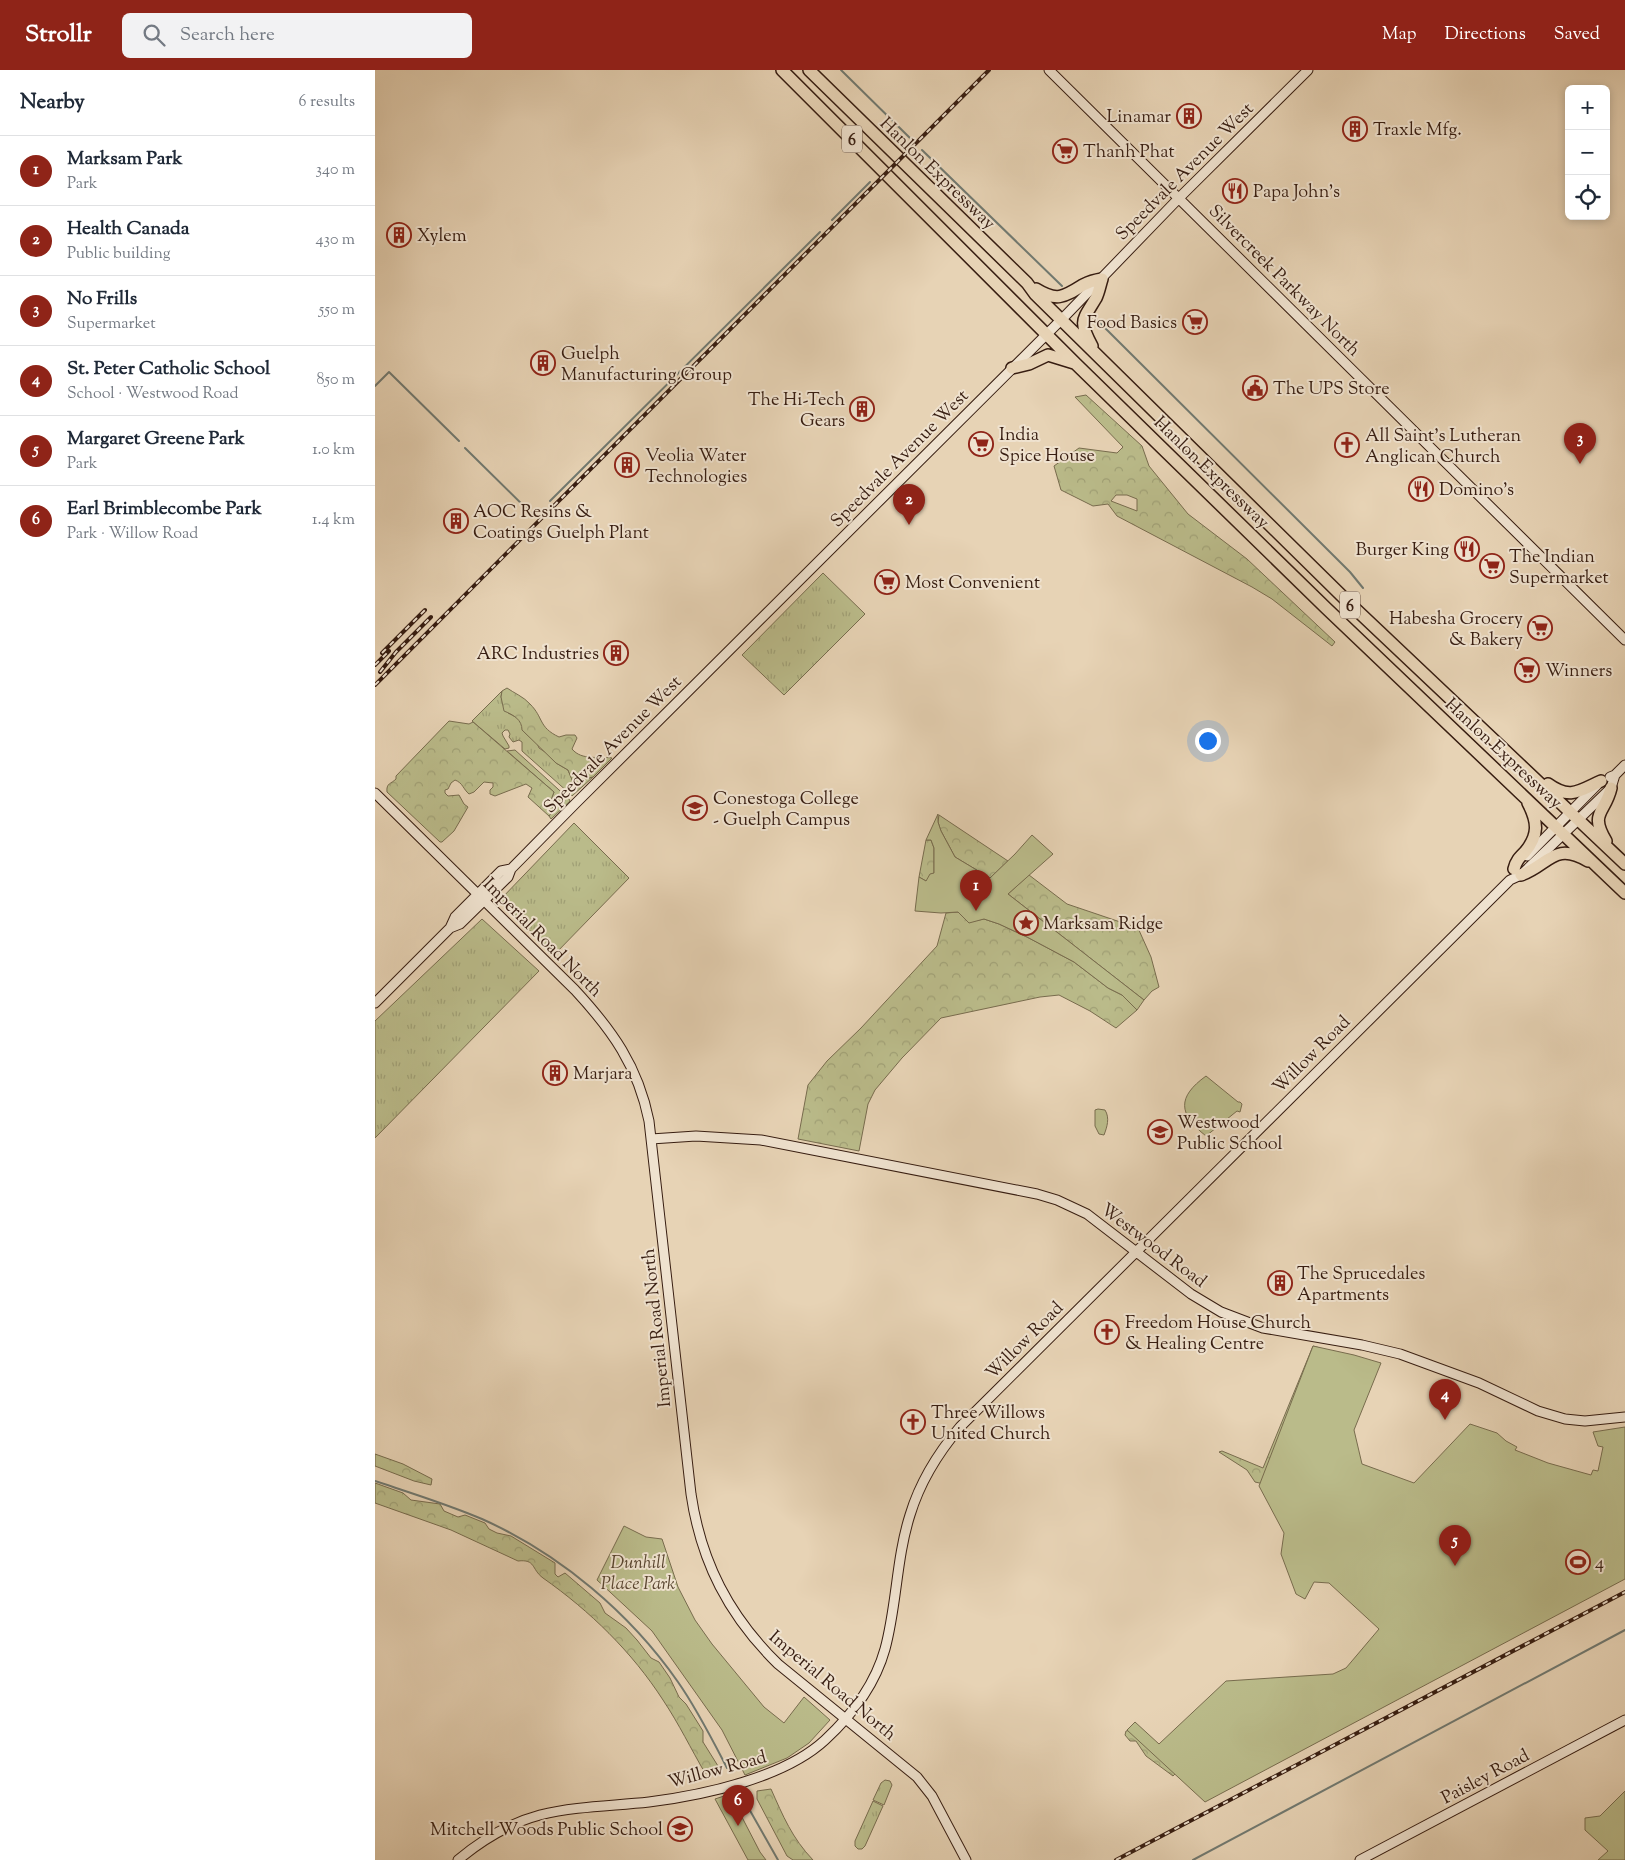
<!DOCTYPE html>
<html lang="en">
<head>
<meta charset="utf-8">
<style>
  :root { --surface:#fff; --page:#f2f2f3; --text:#1f2937; --muted:#747a83; --line:#e0e1e3; --accent:#8f2418 }
  body { margin:0; font-family:"Sorts Mill Goudy",serif; background:var(--page); color:var(--text) }
  .controls { position:absolute; right:15px; top:15px; display:grid; overflow:hidden; border-radius:8px; box-shadow:0 2px 8px #0003 }
  .controls button { width:45px; height:45px; display:grid; place-items:center; padding:0; border:0; border-bottom:1px solid var(--line); background:var(--surface); color:var(--text); font:25px sans-serif }
  .you { position:absolute; left:832px; top:670px; width:18px; height:18px; margin:-12px; border:4px solid #fff; border-radius:50%; background:#1a73e8; box-shadow:0 0 0 8px #1a73e833 }
  .badge { display:grid; place-items:center; width:32px; height:32px; border-radius:50%; background:var(--accent); color:#fff; font-size:16px; font-weight:700 }
  .pin { position:absolute; translate:-50% -41px; filter:drop-shadow(0 1px 2px #0008) }
  .pin::after { content:''; position:absolute; top:26px; width:18px; height:15px; background:inherit; clip-path:polygon(0 0,100% 0,50% 100%) }
  .list { margin:0; padding:0; list-style:none }
  h2 { display:flex; justify-content:space-between; align-items:center; height:65px; margin:0; padding:0 20px; font-size:21px }
  h2 small { font-size:16px; font-weight:400; color:var(--muted) }
  .list li { display:grid; grid-template-columns:32px 1fr auto; gap:15px; align-items:center; box-sizing:border-box; height:70px; padding:0 20px; border-top:1px solid var(--line) }
  .list b { display:block; font-size:19px; white-space:nowrap }
  .list p { margin:0; font-size:16px; white-space:nowrap; color:var(--muted) }
  .list em { font-size:16px; font-style:normal; color:var(--muted) }
  .icon { flex:none; width:28px; height:28px; fill:none; stroke:currentColor; stroke-width:2; stroke-linecap:round; stroke-linejoin:round }
  .map { position:relative; flex:none; width:1250px; height:1790px; overflow:hidden }
  header { display:flex; align-items:center; gap:30px; box-sizing:border-box; height:70px; padding:0 25px; background:var(--accent); color:#fff }
  header strong { font-size:24px }
  nav { display:flex; gap:28px; margin-inline-start:auto; font-size:18px }
  .search { width:350px; height:45px; background:var(--page); display:flex; align-items:center; gap:12px; box-sizing:border-box; padding:0 18px; border-radius:8px; color:var(--muted); font-size:19px }
  main { display:flex }
  aside { flex:1; background:var(--surface) }
  .map>svg:first-child { display:block }
  .grass { fill:url(#grass-tufts); stroke:#786c4e }
  .forest { fill:url(#forest-crowns); stroke:#786c4e; fill-rule:evenodd }
  .green { fill:#babb8a; stroke:#786c4e }
  .lines { fill:none; stroke-linecap:round; stroke-linejoin:round }
  .stream { stroke:#717970; stroke-width:2 }
  .secondary-casing { stroke:#371d11; stroke-width:11 }
  .highway-casing { stroke:#371d11; stroke-width:14 }
  .secondary { stroke:#efe2cf; stroke-width:9 }
  .highway { stroke:#e7d3b5; stroke-width:11 }
  .rail-casing { stroke:#371d11; stroke-width:4 }
  .rail { stroke:#efe2cf; stroke-width:2; stroke-dasharray:5.5; stroke-linecap:butt }
  .labels { text-anchor:middle; stroke-width:4; stroke-linejoin:round; paint-order:stroke }
  .shield { fill:#efe2cf; stroke:#6e584a; stroke-width:1 }
  .shield-label { font-size:16px; font-weight:bold; fill:#371d11 }
  .poi-label { font-size:18px; fill:#371d11; stroke:#efe2cf; text-anchor:start }
  .street-label { font-size:18px; fill:#371d11; stroke:#efe2cf }
  .park-label { font-size:18px; font-style:italic; fill:#58442f; stroke:#efe2cf }
</style>
</head>
<body>
<header>
<strong>Strollr</strong>
<div class="search"><svg class="icon" aria-label="search" viewBox="0 0 24 24"><circle cx="10" cy="10" r="6"/><path d="M15 15l6 6"/></svg>Search here</div>
<nav><a>Map</a><a>Directions</a><a>Saved</a></nav>
</header>
<main>
<aside>
<h2>Nearby<small>6 results</small></h2>
<ul class="list">
<li><span class="badge">1</span><div><b>Marksam Park</b><p>Park</p></div><em>340 m</em></li>
<li><span class="badge">2</span><div><b>Health Canada</b><p>Public building</p></div><em>430 m</em></li>
<li><span class="badge">3</span><div><b>No Frills</b><p>Supermarket</p></div><em>550 m</em></li>
<li><span class="badge">4</span><div><b>St. Peter Catholic School</b><p>School · Westwood Road</p></div><em>850 m</em></li>
<li><span class="badge">5</span><div><b>Margaret Greene Park</b><p>Park</p></div><em>1.0 km</em></li>
<li><span class="badge">6</span><div><b>Earl Brimblecombe Park</b><p>Park · Willow Road</p></div><em>1.4 km</em></li>
</ul>
</aside>
<div class="map">
<svg width="1250" height="1790" viewBox="0 0 1250 1790">
  <defs>
    <pattern id="grass-tufts" width="24" height="20" patternUnits="userSpaceOnUse" patternTransform="scale(1.25)"><rect width="24" height="20" fill="#babb8a"/><path d="M3 7l-1-3M5 7V3M7 7l1-3M15 17l-1-3M17 17v-4M19 17l1-3" fill="none" stroke="#a0a076"/></pattern>
    <pattern id="forest-crowns" width="20" height="18" patternUnits="userSpaceOnUse" patternTransform="scale(1.25)"><rect width="20" height="18" fill="#babb8a"/><path d="M2 6a3 3 0 1 1 6 0M12 15a3 3 0 1 1 6 0" fill="none" stroke="#a0a076"/></pattern>
  </defs>
  <rect width="100%" height="100%" fill="#e7d3b5"/>
  <filter id="stains"><feTurbulence type="fractalNoise" baseFrequency=".004" numOctaves="4"/><feColorMatrix values="0 0 0 0 .2 0 0 0 0 .09 0 0 0 0 .02 0 0 0 .5 -.17"/></filter>
  <radialGradient id="worn" r=".72"><stop offset=".6" stop-color="#630" stop-opacity="0"/><stop offset="1" stop-color="#630" stop-opacity=".3"/></radialGradient>
  <path class="grass" d="M448 503 490 544 409 625 367 585Z
    M127 621 126 627 133 643 143 648 147 654 150 663 162 673 164 678 173 684 181 693 193 700 198 712 218 707 197 726 194 723 147 681V672L144 670 138 672 134 667 135 664 133 660H130L127 663 128 666 134 676V678L130 679 97 651Z
    M140 680 194 729 195 731 176 749 174 746 178 741 176 730 179 722 132 681Z
    M199 753 254 808 179 885 125 830Z
    M107 849 164 901 0 1068V951Z
    M510 1710 515 1711 517 1715 509 1735 498 1730 506 1713Z
    M498 1731 508 1736 490 1776 487 1779H483L480 1776V1771Z"/>
  <path class="forest" d="M711 325 767 376 774 396 813 444 872 489 960 572 957 576 897 529 877 517 742 446 733 434 718 436 686 420 679 396 704 378 742 383 748 377 700 327ZM741 425H752L762 429V441L736 431Z
    M132 618C139 623 149 627 155 634 169 648 163 657 184 667L191 665H200L202 668 197 679C207 691 224 686 237 688L218 707 209 709 205 714 198 712 193 700 181 693 147 660C147 650 139 645 129 641L126 627 127 621Z
    M74 651 94 654 98 652 179 722 176 730 178 741 174 746 153 727 157 718 151 714 120 726 115 724V720L118 717V713L109 712 99 722 94 724C88 719 88 713 80 710L76 713 73 719 70 720V723L73 726 84 725 89 734 93 737 79 761 67 772H65L12 722C11 713 16 714 21 709V706Z
    M564 745 633 791 615 808 580 787 566 761 563 752Z
    M551 770H556L559 778V804L551 811 544 807Z
    M654 805 692 834 763 858 776 887 784 917 777 921 769 930 633 824Z
    M583 842 594 852 609 849 624 854 652 867 699 892 733 918 747 925 762 940 741 958 715 941 684 925 665 927 566 948 527 988 500 1020 493 1034 484 1081 423 1069 433 1015 452 991 486 958 562 876 571 843Z
    M938 1276 945 1278 889 1414 880 1412 872 1400 844 1382 847 1381 888 1398Z
    M0 1384 28 1394 57 1409 56 1415 39 1411 0 1396Z
    M0 1413 28 1423 36 1430 65 1434 69 1441 83 1447 90 1445 110 1453 114 1459 122 1463 136 1466 180 1493V1504L183 1507 190 1503 225 1533 230 1543 251 1558 262 1570 276 1588 284 1592 295 1608 304 1627 311 1634 328 1661V1672L343 1696 337 1702 330 1703C316 1679 304 1654 288 1630 257 1582 215 1541 168 1508 156 1499 161 1489 143 1491L76 1460 0 1433Z
    M761 1659 801 1703 798 1706 771 1686 761 1671H755L750 1665 751 1661Z
    M396 1719C408 1746 417 1768 438 1790H418L412 1786 382 1729V1721Z"/>
  <path class="green" d="M563 744V752L566 761 580 787 615 808 640 784 657 765 678 784 633 824 769 930 762 940 747 925 733 918 699 892 652 867 624 854 609 849 594 853 583 842 566 843 540 841 544 807 551 811 555 804 559 803V778L556 770H551Z
    M831 1006 863 1032H865L867 1034 865 1042 862 1041 831 1066C803 1044 802 1027 831 1006Z
    M723 1039 730 1040C735 1048 732 1057 729 1065L724 1064 720 1056V1040Z
    M938 1276 979 1285 1006 1293 979 1360 987 1394 1039 1413 1095 1354 1122 1363 1131 1371 1142 1377 1140 1380 1173 1393 1216 1405 1218 1400 1223 1401 1228 1377 1223 1376 1218 1362 1250 1357V1509L830 1732 752 1660 760 1652 784 1674 851 1611 958 1604 971 1598 1004 1559 954 1513 939 1512 930 1529 921 1524 906 1484 909 1463 884 1416Z
    M249 1456 271 1467 287 1469 303 1517 320 1550 337 1574 389 1637 409 1653 429 1627 455 1650 434 1673 412 1688 370 1705 347 1660 277 1561 222 1510Z
    M1250 1721V1790H1223L1233 1781 1210 1760V1748L1225 1746Z
    M355 1724 385 1782 391 1790H373L340 1729Z"/>
  <g class="lines">
    <path class="stream" d="M466 0 536 69
      M547 80 687 216
      M457 150 495 112
      M720 248 975 502 988 518
      M0 316 14 302 84 371
      M90 378 160 447 164 442
      M175 431 445 162
      M0 1411C36 1423 72 1434 107 1449 185 1484 255 1543 303 1612 322 1639 337 1669 352 1698
      M365 1723 403 1790
      M818 1790 1250 1560"/>
    <defs>
      <path id="secondary" d="M674 0 1250 570
        M1235 707 1240 705 1250 695
        M0 723 200 920C237 960 263 996 274 1051L316 1424C326 1492 354 1546 403 1594L542 1707 557 1726 591 1790
        M1152 786 1222 715
        M75 858 80 847 126 801 136 799
        M0 933 75 858 85 854 133 807 136 799 201 733 692 244 804 128 933 0
        M276 1069 321 1066 386 1070 662 1124 682 1130 712 1144 816 1224 846 1242 888 1258 987 1275 1025 1284 1104 1313 1163 1341 1190 1349 1210 1351 1250 1347
        M83 1790C107 1770 135 1753 165 1745 201 1736 238 1736 274 1732 329 1725 409 1708 450 1670 477 1645 500 1615 510 1579 522 1535 521 1489 535 1445 545 1412 563 1383 585 1357L1135 810 1146 805 1236 718 1240 705
        M985 1790 1250 1650"/>
      <path id="highway" d="M407 0 701 294 951 538 1250 823
        M434 0 652 213 660 224 972 531 1250 794
        M661 219C682 232 689 227 708 215 714 212 721 210 727 209
        M717 276C703 250 708 250 721 228 724 222 725 215 727 209
        M637 298 654 294 673 285 699 293
        M1173 714C1195 730 1204 721 1226 711
        M1231 771C1214 742 1230 744 1236 718
        M1139 799C1141 791 1144 788 1150 782 1164 765 1163 752 1153 733
        M1146 805C1174 795 1179 771 1213 791"/>
    </defs>
    <use href="#secondary" class="secondary-casing"/>
    <use href="#highway" class="highway-casing"/>
    <use href="#secondary" class="secondary"/>
    <use href="#highway" class="highway"/>
    <defs>
      <path id="rail" d="M7 583 50 540
        M0 595 14 581
        M5 602 21 582 56 547
        M0 615 614 0
        M741 1790 1250 1522"/>
    </defs>
    <use href="#rail" class="rail-casing"/>
    <use href="#rail" class="rail"/>
  </g>
  <defs>
    <symbol id="building-ring" viewBox="-11 -11 22 22"><circle r="9.5" fill="#efe2cf" stroke="#8f2418" stroke-width="1.5"/><path d="M-4-6H4V6H1V3H-1V6H-4ZM-2.5-4.3h1.7v1.8h-1.7ZM.8-4.3h1.7v1.8H.8ZM-2.5-1h1.7V.8h-1.7ZM.8-1h1.7V.8H.8Z" fill="#8f2418"/></symbol>
    <symbol id="supermarket-ring" viewBox="-11 -11 22 22"><circle r="9.5" fill="#efe2cf" stroke="#8f2418" stroke-width="1.5"/><path d="M-6-5.5h2.5l.6 2H6L4.5 2H-2.5L-4.4-4H-6ZM-1.5 3.2a1.3 1.3 0 1 0 .1 0ZM3 3.2a1.3 1.3 0 1 0 .1 0Z" fill="#8f2418"/></symbol>
    <symbol id="restaurant-ring" viewBox="-11 -11 22 22"><circle r="9.5" fill="#efe2cf" stroke="#8f2418" stroke-width="1.5"/><path d="M-5-6h1v4h1v-4h1v4h1v-4h1v5L-1.5 .5V6h-2V.5L-5-1ZM5-6V6H3V1.5H1.5Q1.5-4 5-6Z" fill="#8f2418"/></symbol>
    <symbol id="civic-ring" viewBox="-11 -11 22 22"><circle r="9.5" fill="#efe2cf" stroke="#8f2418" stroke-width="1.5"/><path d="M-.6-6.5H3V-4.5H.6V-3L4-1V1h2V6H-6V1h2V-1L-.6-3ZM-1.2 2.5V6h2.4V2.5Z" fill="#8f2418"/></symbol>
    <symbol id="church-ring" viewBox="-11 -11 22 22"><circle r="9.5" fill="#efe2cf" stroke="#8f2418" stroke-width="1.5"/><path d="M-1.2-6h2.4v3.5h3.3v2.4h-3.3V6h-2.4V-.1h-3.3v-2.4h3.3Z" fill="#8f2418"/></symbol>
    <symbol id="university-ring" viewBox="-11 -11 22 22"><circle r="9.5" fill="#efe2cf" stroke="#8f2418" stroke-width="1.5"/><path d="M0-5L7-2L0 1L-7-2ZM-4 1L0 2.5L4 1V4Q0 6-4 4Z" fill="#8f2418"/></symbol>
    <symbol id="sight-ring" viewBox="-11 -11 22 22"><circle r="9.5" fill="#efe2cf" stroke="#8f2418" stroke-width="1.5"/><path d="M0-6L1.8-2.2L6-1.7L2.9 1.2L3.7 5.4L0 3.3L-3.7 5.4L-2.9 1.2L-6-1.7L-1.8-2.2Z" fill="#8f2418"/></symbol>
    <symbol id="school-ring" viewBox="-11 -11 22 22"><circle r="9.5" fill="#efe2cf" stroke="#8f2418" stroke-width="1.5"/><path d="M0-5L7-2L0 1L-7-2ZM-4 1L0 2.5L4 1V4Q0 6-4 4Z" fill="#8f2418"/></symbol>
    <symbol id="stadium-ring" viewBox="-11 -11 22 22"><circle r="9.5" fill="#efe2cf" stroke="#8f2418" stroke-width="1.5"/><path d="M0-5a6.5 5 0 1 0 0 10a6.5 5 0 1 0 0-10ZM-3.5-1.8h7v3.6h-7Z" fill="#8f2418"/></symbol>
  </defs>
  <g fill-rule="evenodd">
    <use href="#building-ring" x="800" y="32" width="28" height="28"/>
    <use href="#building-ring" x="966" y="45" width="28" height="28"/>
    <use href="#supermarket-ring" x="676" y="67" width="28" height="28"/>
    <use href="#restaurant-ring" x="846" y="107" width="28" height="28"/>
    <use href="#building-ring" x="10" y="151" width="28" height="28"/>
    <use href="#supermarket-ring" x="806" y="238" width="28" height="28"/>
    <use href="#building-ring" x="154" y="279" width="28" height="28"/>
    <use href="#civic-ring" x="866" y="304" width="28" height="28"/>
    <use href="#building-ring" x="473" y="325" width="28" height="28"/>
    <use href="#supermarket-ring" x="592" y="360" width="28" height="28"/>
    <use href="#church-ring" x="958" y="361" width="28" height="28"/>
    <use href="#building-ring" x="238" y="381" width="28" height="28"/>
    <use href="#restaurant-ring" x="1032" y="405" width="28" height="28"/>
    <use href="#building-ring" x="67" y="437" width="28" height="28"/>
    <use href="#restaurant-ring" x="1078" y="465" width="28" height="28"/>
    <use href="#supermarket-ring" x="1103" y="482" width="28" height="28"/>
    <use href="#supermarket-ring" x="498" y="498" width="28" height="28"/>
    <use href="#supermarket-ring" x="1151" y="544" width="28" height="28"/>
    <use href="#building-ring" x="227" y="569" width="28" height="28"/>
    <use href="#supermarket-ring" x="1138" y="586" width="28" height="28"/>
    <use href="#university-ring" x="306" y="724" width="28" height="28"/>
    <use href="#sight-ring" x="637" y="839" width="28" height="28"/>
    <use href="#building-ring" x="166" y="989" width="28" height="28"/>
    <use href="#school-ring" x="771" y="1048" width="28" height="28"/>
    <use href="#building-ring" x="891" y="1199" width="28" height="28"/>
    <use href="#church-ring" x="718" y="1248" width="28" height="28"/>
    <use href="#church-ring" x="524" y="1338" width="28" height="28"/>
    <use href="#stadium-ring" x="1189" y="1478" width="28" height="28"/>
    <use href="#school-ring" x="291" y="1745" width="28" height="28"/>
  </g>
  <g class="labels">
    <g class="shield">
      <rect x="467" y="55.5" width="20" height="27" rx="4"/>
      <rect x="965" y="521.5" width="20" height="27" rx="4"/>
    </g>
    <g class="shield-label">
      <text x="477" y="75">6</text>
      <text x="975" y="541">6</text>
    </g>
    <g class="poi-label">
      <text x="796" y="52" text-anchor="end">Linamar</text>
      <text x="998" y="65">Traxle Mfg.</text>
      <text x="708" y="87">Thanh Phat</text>
      <text x="878" y="127">Papa John's</text>
      <text x="42" y="171">Xylem</text>
      <text x="802" y="258" text-anchor="end">Food Basics</text>
      <text x="186" y="289">Guelph<tspan x="186" dy="21">Manufacturing Group</tspan></text>
      <text x="898" y="324">The UPS Store</text>
      <text x="470" y="335" text-anchor="end">The Hi-Tech<tspan x="470" dy="21">Gears</tspan></text>
      <text x="624" y="370">India<tspan x="624" dy="21">Spice House</tspan></text>
      <text x="990" y="371">All Saint's Lutheran<tspan x="990" dy="21">Anglican Church</tspan></text>
      <text x="270" y="391">Veolia Water<tspan x="270" dy="21">Technologies</tspan></text>
      <text x="1064" y="425">Domino's</text>
      <text x="98" y="447">AOC Resins &amp;<tspan x="98" dy="21">Coatings Guelph Plant</tspan></text>
      <text x="1074" y="485" text-anchor="end">Burger King</text>
      <text x="1134" y="492">The Indian<tspan x="1134" dy="21">Supermarket</tspan></text>
      <text x="530" y="518">Most Convenient</text>
      <text x="1148" y="554" text-anchor="end">Habesha Grocery<tspan x="1148" dy="21">&amp; Bakery</tspan></text>
      <text x="224" y="589" text-anchor="end">ARC Industries</text>
      <text x="1170" y="606">Winners</text>
      <text x="338" y="734">Conestoga College<tspan x="338" dy="21">- Guelph Campus</tspan></text>
      <text x="668" y="859">Marksam Ridge</text>
      <text x="198" y="1009">Marjara</text>
      <text x="802" y="1058">Westwood<tspan x="802" dy="21">Public School</tspan></text>
      <text x="922" y="1209">The Sprucedales<tspan x="922" dy="21">Apartments</tspan></text>
      <text x="750" y="1258">Freedom House Church<tspan x="750" dy="21">&amp; Healing Centre</tspan></text>
      <text x="556" y="1348">Three Willows<tspan x="556" dy="21">United Church</tspan></text>
      <text x="1220" y="1498">4</text>
      <text x="288" y="1765" text-anchor="end">Mitchell Woods Public School</text>
    </g>
    <g class="street-label">
      <text transform="translate(809 101) rotate(-45)" y="6">Speedvale Avenue West</text>
      <text transform="translate(563 103) rotate(44)" y="6">Hanlon Expressway</text>
      <text transform="translate(910 210) rotate(45)" y="6">Silvercreek Parkway North</text>
      <text transform="translate(524 388) rotate(-45)" y="6">Speedvale Avenue West</text>
      <text transform="translate(837 402) rotate(44)" y="6">Hanlon Expressway</text>
      <text transform="translate(237 674) rotate(-45)" y="6">Speedvale Avenue West</text>
      <text transform="translate(1129 683) rotate(43)" y="6">Hanlon Expressway</text>
      <text transform="translate(168 867) rotate(45)" y="6">Imperial Road North</text>
      <text transform="translate(936 984) rotate(-45)" y="6">Willow Road</text>
      <text transform="translate(779 1175) rotate(37)" y="6">Westwood Road</text>
      <text transform="translate(281 1258) rotate(-96)" y="6">Imperial Road North</text>
      <text transform="translate(649 1270) rotate(-45)" y="6">Willow Road</text>
      <text transform="translate(458 1615) rotate(40)" y="6">Imperial Road North</text>
      <text transform="translate(342 1699) rotate(-15)" y="6">Willow Road</text>
      <text transform="translate(1110 1706) rotate(-28)" y="6">Paisley Road</text>
    </g>
    <g class="park-label">
      <text x="263" y="1498">Dunhill<tspan x="263" dy="21">Place Park</tspan></text>
    </g>
  </g>
  <rect width="100%" height="100%" filter="url(#stains)"/>
  <rect width="100%" height="100%" fill="url(#worn)"/>
</svg>
<div class="controls">
<button>+</button>
<button>−</button>
<button><svg class="icon" aria-label="locate" viewBox="0 0 24 24"><circle cx="12" cy="12" r="6"/><path d="M12 2v4M12 18v4M2 12h4M18 12h4"/></svg></button>
</div>
<div class="you"></div>
<div class="pin badge" style="left:601px;top:841px">1</div>
<div class="pin badge" style="left:534px;top:455px">2</div>
<div class="pin badge" style="left:1205px;top:394px">3</div>
<div class="pin badge" style="left:1070px;top:1350px">4</div>
<div class="pin badge" style="left:1080px;top:1496px">5</div>
<div class="pin badge" style="left:363px;top:1756px">6</div>
</div>
</main>
</body>
</html>
